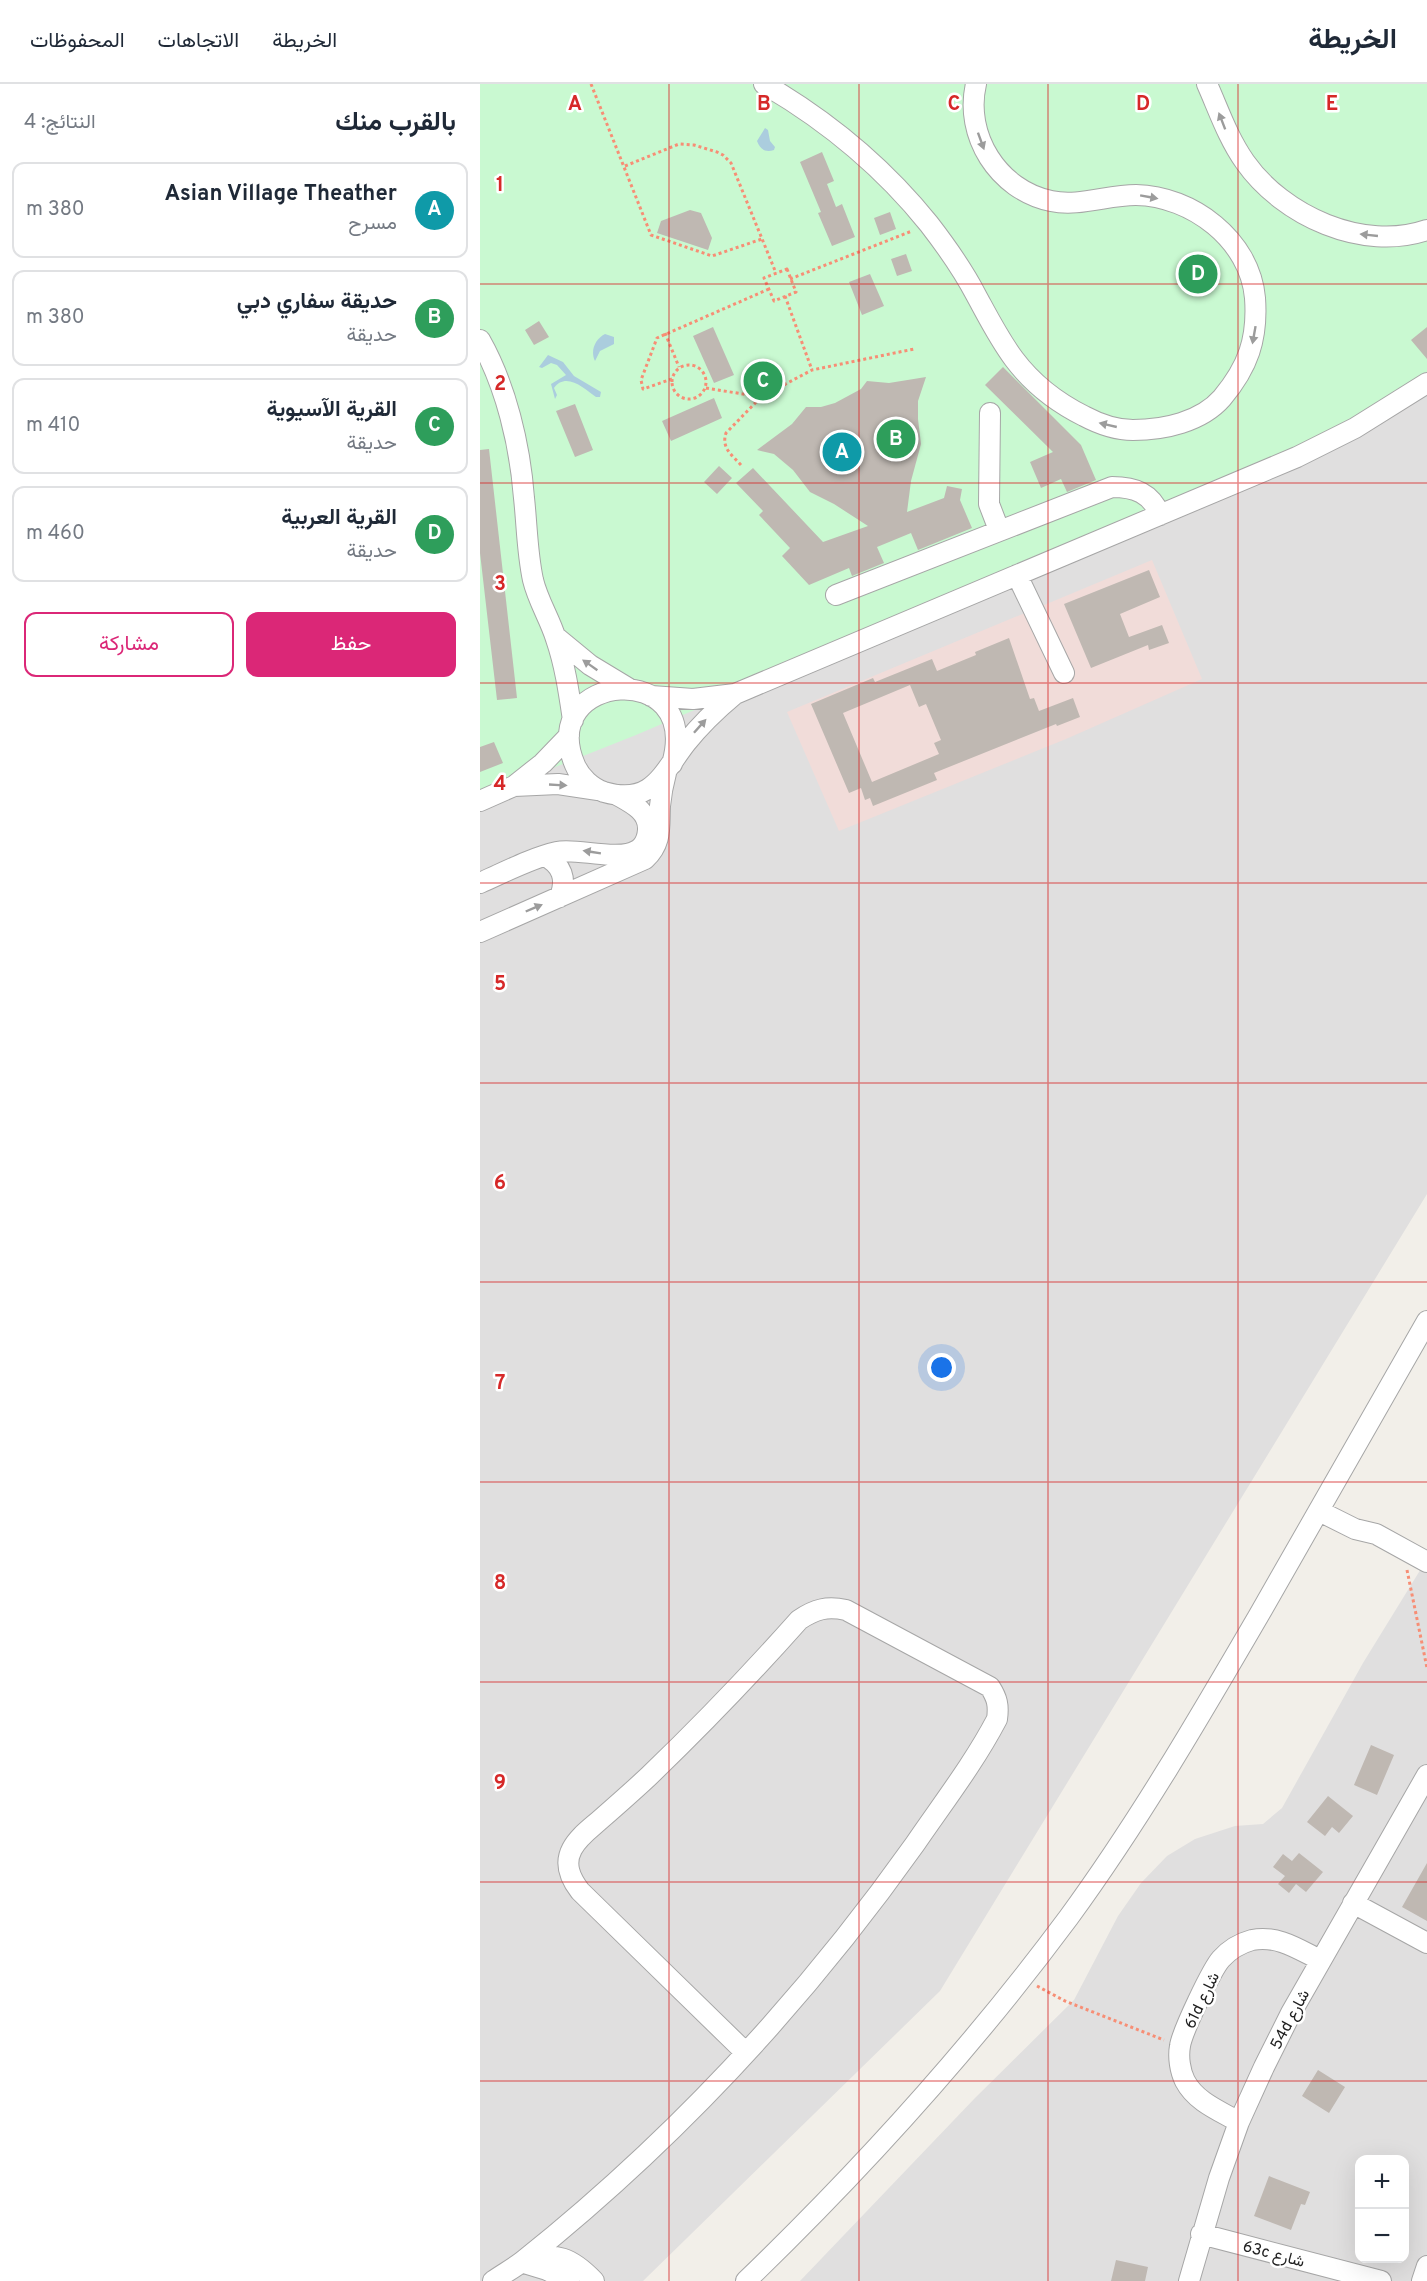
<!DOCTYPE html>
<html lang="ar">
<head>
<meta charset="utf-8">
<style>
  :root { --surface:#fff; --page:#f2f2f3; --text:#1f2937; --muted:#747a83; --line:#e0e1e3; --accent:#db2777 }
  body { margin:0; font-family:Overpass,Vazirmatn,sans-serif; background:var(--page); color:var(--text); direction:rtl }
  .controls { position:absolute; right:18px; bottom:18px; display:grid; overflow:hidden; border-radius:12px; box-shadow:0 6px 24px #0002 }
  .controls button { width:54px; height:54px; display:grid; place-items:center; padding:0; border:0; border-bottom:2px solid var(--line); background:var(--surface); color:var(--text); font:30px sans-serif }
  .you { position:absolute; left:462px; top:1284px; width:21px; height:21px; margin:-15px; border:4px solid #fff; border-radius:50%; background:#1a73e8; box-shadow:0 0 0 9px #1a73e833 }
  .badge { display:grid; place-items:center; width:39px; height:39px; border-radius:50%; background:var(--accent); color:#fff; font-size:20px; font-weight:700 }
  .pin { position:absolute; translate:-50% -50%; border:3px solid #fff; box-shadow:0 2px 6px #0006 }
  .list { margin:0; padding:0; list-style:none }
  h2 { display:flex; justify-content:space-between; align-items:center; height:78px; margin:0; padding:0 24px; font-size:26px }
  h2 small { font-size:20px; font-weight:400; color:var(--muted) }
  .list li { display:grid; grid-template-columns:39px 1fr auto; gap:18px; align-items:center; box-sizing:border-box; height:96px; margin:0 12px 12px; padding:0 12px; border:2px solid var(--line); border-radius:12px }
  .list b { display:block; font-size:22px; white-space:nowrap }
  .list p { margin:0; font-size:20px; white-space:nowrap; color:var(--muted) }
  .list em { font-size:20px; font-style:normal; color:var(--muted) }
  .actions { display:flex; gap:12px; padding:18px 24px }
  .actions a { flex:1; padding:14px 0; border:2px solid var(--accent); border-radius:12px; text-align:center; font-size:21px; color:var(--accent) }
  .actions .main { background:var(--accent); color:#fff }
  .map { position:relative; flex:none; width:947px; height:2197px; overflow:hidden; direction:ltr }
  header { display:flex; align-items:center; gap:36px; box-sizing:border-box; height:84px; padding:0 30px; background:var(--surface); border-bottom:2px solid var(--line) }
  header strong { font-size:28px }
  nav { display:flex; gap:33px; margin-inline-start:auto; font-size:21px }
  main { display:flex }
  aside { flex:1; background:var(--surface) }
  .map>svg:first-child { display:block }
  .residential { fill:#e0dfdf; fill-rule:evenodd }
  .commercial { fill:#f1dcd9 }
  .park { fill:#c9f9d1 }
  .water { fill:#abcdde }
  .building { fill:#bfb8b2; fill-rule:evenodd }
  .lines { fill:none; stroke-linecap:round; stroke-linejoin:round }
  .minor-casing { stroke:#a6a6a6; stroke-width:22 }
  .path { stroke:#f78e75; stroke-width:3; stroke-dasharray:3 3; stroke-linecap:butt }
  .minor { stroke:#fff; stroke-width:20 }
  .oneway { fill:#9c9c9c }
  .grid { fill:none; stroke:#d62828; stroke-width:1.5; stroke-opacity:0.55 }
  .labels { text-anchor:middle; stroke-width:5; stroke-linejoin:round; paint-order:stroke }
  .street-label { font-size:16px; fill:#222; stroke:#fff }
  .grid-label { font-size:20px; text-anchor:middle; font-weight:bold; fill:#d62828; stroke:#fff; stroke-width:5; stroke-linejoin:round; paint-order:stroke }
</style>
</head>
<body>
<header>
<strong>الخريطة</strong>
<nav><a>الخريطة</a><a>الاتجاهات</a><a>المحفوظات</a></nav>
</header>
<main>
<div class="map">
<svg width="947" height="2197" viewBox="0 0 947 2197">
  <rect width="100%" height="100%" fill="#f2efe9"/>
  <path class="residential" d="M0 0H947V1110L460 1907 163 2197H0Z
    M947 1475V2197H320L495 2014 594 1916 638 1832 661 1799 687 1772 715 1755 755 1742 783 1740 802 1724 883 1579ZM880 2076H924V2174H880Z"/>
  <path class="commercial" d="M672 476 722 595 586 655 359 747 307 628Z"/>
  <path class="park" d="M0 0H947V296L921 312 871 334 758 394 156 651 0 713Z"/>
  <path class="water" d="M285 44 288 46 290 57 295 63 294 66C285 69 280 65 277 57Z
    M125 250 134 253V260L120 267 115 277C110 267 115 255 125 250Z
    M68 271 83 278 94 292 121 308 120 313H116C105 305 86 287 74 304L77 311 75 315 71 300 86 291 77 281 71 279 62 284 59 283Z"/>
  <path class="building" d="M342 68 354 97 347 100 356 123 362 120 375 153 352 162 338 129 341 128 320 78Z
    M210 126 221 129 232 154 228 166 177 149 181 137Z
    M410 128 416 145 400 151 394 134Z
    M426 170 432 187 417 192 411 175Z
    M390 190 404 222 382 231 369 198Z
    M59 237 69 253 54 261 45 246Z
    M233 243 254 291 234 299 213 252Z
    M947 243V275L931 256Z
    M523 283 601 361 616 396 587 408 581 395 561 404 550 378 573 368 505 301Z
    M446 293 438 317V335L441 360 431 397 427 428 464 414 467 402 482 405 480 416 492 444 438 466 431 449 397 463 404 479 372 492 369 484 329 501 302 472 310 464 279 431 283 427 256 399 273 384 343 458 388 442 354 420 330 408 313 386 294 370 277 366 312 340 326 323H341L355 319 381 305 387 297 409 299Z
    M234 314 242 334 191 357 182 337Z
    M95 320 113 366 95 373 76 327Z
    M9 365 37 614 17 616 0 469V366Z
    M239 382 252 394 237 410 224 398Z
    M669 486 680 513 640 530 649 553 682 541 689 559 669 566 668 561 611 584 584 520Z
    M529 554 550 615 554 614 559 627 593 614 600 633 577 642 576 640 454 689 457 696 393 722 390 714 385 716 381 704 369 709 331 620 393 594 395 598 452 575 457 587 496 571 495 568ZM430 601 439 623 446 620 461 656 454 659 459 670 392 698 363 629Z
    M14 658 23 679 0 688V663Z
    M891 1661 914 1671 897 1711 874 1701Z
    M848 1712 873 1732 859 1749 852 1743 845 1752 827 1738Z
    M819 1769 843 1788 826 1808 816 1800 809 1809 798 1800 805 1792 793 1783 803 1770 812 1777Z
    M947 1779V1837L922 1823Z
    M838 1986 865 2003 849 2029 822 2012Z
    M789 2092 830 2108 825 2121 821 2120 811 2146 774 2132Z
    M636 2176 668 2183 665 2197H631Z"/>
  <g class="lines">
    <defs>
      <path id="minor" d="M284 0C346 36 404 84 449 140 466 162 483 186 496 211 508 233 519 255 534 275 552 299 578 319 604 332 619 340 636 346 653 346 684 346 721 338 742 314 768 283 778 255 775 214 770 156 712 112 656 111 627 111 599 123 571 117 518 106 484 51 496 0
        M727 0C739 27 748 54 765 78 803 132 883 168 947 146
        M0 256C26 302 40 361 44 414 47 441 47 468 53 496 58 517 70 535 76 555 85 581 89 609 93 636
        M510 329 509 420 519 446
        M537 491 584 589
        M356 511 632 403C655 403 671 409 680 431
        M76 553 110 581 148 604
        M171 612 213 615 255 610 817 373 875 344 947 299
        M192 680C223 573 55 588 95 681 100 693 112 704 124 708 172 722 182 690 206 659 221 640 237 625 255 610
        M34 702 78 700 118 706
        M0 717 34 702 63 679 89 652
        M65 772C82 781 87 795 80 813
        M0 799C25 788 51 774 77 768 103 762 165 789 168 746 169 727 151 719 137 711
        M0 848 165 775C182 759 179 744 180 722 181 711 183 700 186 689
        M839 1427 875 1445 896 1450 947 1478
        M873 1819 947 1859
        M759 2038C740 2027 716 2018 705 1997 700 1987 698 1973 700 1962 702 1948 732 1885 741 1875 749 1866 761 1859 772 1856 798 1851 818 1865 840 1876
        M721 2150 901 2197
        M45 2177C76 2167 92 2174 114 2197
        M44 2179 67 2186 89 2197
        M13 2197C23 2190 34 2184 43 2177 192 2058 325 1915 435 1760 463 1719 494 1679 517 1635 519 1621 517 1614 510 1603L366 1526C347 1522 335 1525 319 1536 271 1590 221 1642 169 1692 153 1707 137 1721 121 1735 111 1744 98 1753 92 1765 84 1780 90 1794 100 1807L265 1968
        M266 2197C384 2083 491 1965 589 1833 659 1737 719 1634 779 1531 835 1433 891 1335 947 1237
        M709 2197 739 2094 759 2038 784 1983 811 1929 947 1691
        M942 2197 947 2182"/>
    </defs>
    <use href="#minor" class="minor-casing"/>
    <path class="path" d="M111 0 171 151 232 172 282 155
      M145 82 199 60 214 61 237 68 243 71 251 79 296 189
      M307 185 316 208 294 217 284 194Z
      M310 195 432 147
      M305 212 332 286
      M185 249 199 283
      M192 298a17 17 0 1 1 34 0a17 17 0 1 1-34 0Z
      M192 295 163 305 161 296 177 254 289 205
      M226 304 281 313
      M261 381C252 371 241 364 246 349L281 313 332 286 434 265
      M927 1486 947 1584
      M557 1902 585 1917 684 1956"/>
    <use href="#minor" class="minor"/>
  </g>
  <defs><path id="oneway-solid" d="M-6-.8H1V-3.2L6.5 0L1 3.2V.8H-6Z" transform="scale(1.5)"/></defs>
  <g class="oneway">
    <use href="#oneway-solid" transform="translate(742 37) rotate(-111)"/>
    <use href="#oneway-solid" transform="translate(501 57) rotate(70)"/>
    <use href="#oneway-solid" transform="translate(669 113) rotate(10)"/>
    <use href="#oneway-solid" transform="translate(889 151) rotate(-174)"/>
    <use href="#oneway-solid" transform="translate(774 251) rotate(100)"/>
    <use href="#oneway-solid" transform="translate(628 341) rotate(-167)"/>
    <use href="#oneway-solid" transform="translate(110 581) rotate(-145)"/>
    <use href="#oneway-solid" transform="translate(220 642) rotate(-48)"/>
    <use href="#oneway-solid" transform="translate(78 701) rotate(3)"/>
    <use href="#oneway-solid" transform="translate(112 768) rotate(-171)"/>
    <use href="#oneway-solid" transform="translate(54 824) rotate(-23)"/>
  </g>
  <path class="grid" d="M189 0V2197M379 0V2197M568 0V2197M758 0V2197M0 200H947M0 399H947M0 599H947M0 799H947M0 999H947M0 1198H947M0 1398H947M0 1598H947M0 1798H947M0 1997H947"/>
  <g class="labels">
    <g class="street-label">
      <text transform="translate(721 1916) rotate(-64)" y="6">61d شارع</text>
      <text transform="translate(809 1935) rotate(-62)" y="6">54d شارع</text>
      <text transform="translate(794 2169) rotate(15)" y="6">63c شارع</text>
    </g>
  </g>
  <g class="grid-label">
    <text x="95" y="26">A</text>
    <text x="284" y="26">B</text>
    <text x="474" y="26">C</text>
    <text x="663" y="26">D</text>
    <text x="852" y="26">E</text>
    <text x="20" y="107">1</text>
    <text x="20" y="306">2</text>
    <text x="20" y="506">3</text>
    <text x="20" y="706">4</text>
    <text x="20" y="906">5</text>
    <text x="20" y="1105">6</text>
    <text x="20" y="1305">7</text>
    <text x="20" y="1505">8</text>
    <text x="20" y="1705">9</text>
  </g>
</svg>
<div class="controls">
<button>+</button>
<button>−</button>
</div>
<div class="you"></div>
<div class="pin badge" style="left:362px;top:368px;background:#0f9aa8">A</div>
<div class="pin badge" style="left:416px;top:355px;background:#2e9e5b">B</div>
<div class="pin badge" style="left:283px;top:297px;background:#2e9e5b">C</div>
<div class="pin badge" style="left:718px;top:190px;background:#2e9e5b">D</div>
</div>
<aside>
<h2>بالقرب منك<small>النتائج: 4</small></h2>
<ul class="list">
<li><span class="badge" style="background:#0f9aa8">A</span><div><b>Asian Village Theather</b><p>مسرح</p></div><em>380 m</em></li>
<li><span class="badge" style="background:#2e9e5b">B</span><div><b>حديقة سفاري دبي</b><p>حديقة</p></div><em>380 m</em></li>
<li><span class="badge" style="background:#2e9e5b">C</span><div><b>القرية الآسيوية</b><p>حديقة</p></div><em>410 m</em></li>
<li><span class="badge" style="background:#2e9e5b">D</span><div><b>القرية العربية</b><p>حديقة</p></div><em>460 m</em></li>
</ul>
<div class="actions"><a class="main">حفظ</a><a>مشاركة</a></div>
</aside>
</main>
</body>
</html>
